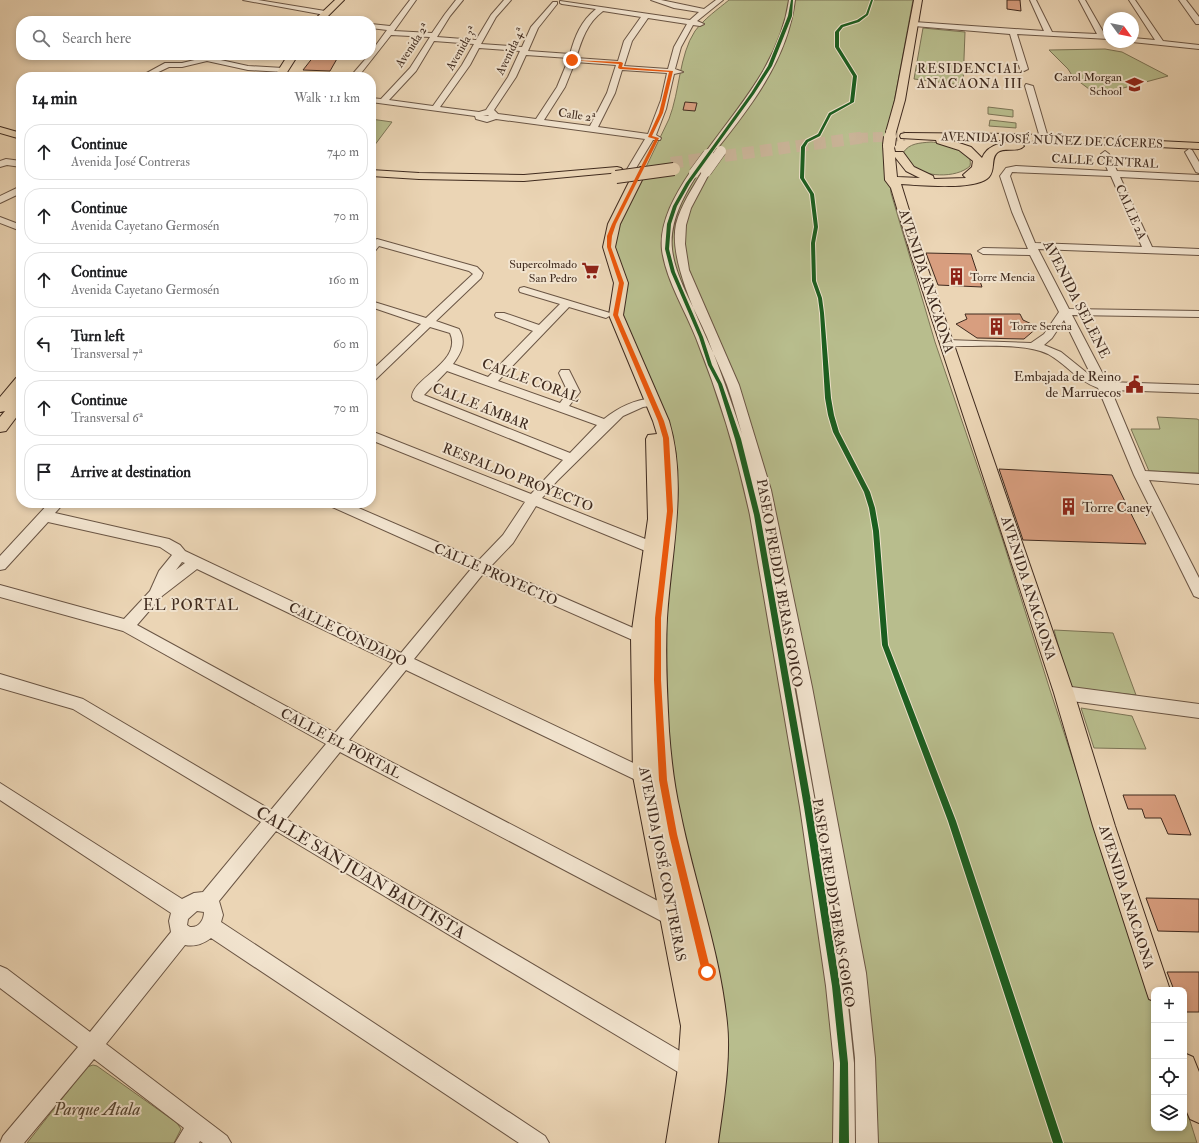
<!DOCTYPE html>
<html lang="en">
<head>
<meta charset="utf-8">
<style>
  :root { --surface:#fff; --page:#f6f6f6; --text:#202124; --muted:#757577; --line:#e0e0e0 }
  body { margin:0; font-family:"IM FELL Double Pica",serif; background:var(--page); color:var(--text) }
  .controls { position:absolute; right:12px; bottom:12px; display:grid; overflow:hidden; border-radius:8px; box-shadow:0 2px 6px #0003 }
  .controls button { width:36px; height:36px; display:grid; place-items:center; padding:0; border:0; border-bottom:1px solid var(--line); background:var(--surface); color:var(--text); font:20px sans-serif }
  .compass { position:absolute; left:1103px; top:12px; width:36px; height:36px; border-radius:50%; background:var(--surface); box-shadow:0 2px 6px #0003; rotate:123deg }
  .stop { position:absolute; width:12px; height:12px; margin:-9px; border:3px solid #ea580c; border-radius:50%; background:#fff }
  .stop.end { background:#ea580c; border-color:#fff; box-shadow:0 1px 4px #0008 }
  .list { margin:0; padding:0; list-style:none }
  h2 { display:flex; justify-content:space-between; align-items:center; height:52px; margin:0; padding:0 16px; font-size:17px }
  h2 small { font-size:13px; font-weight:400; color:var(--muted) }
  .list li { display:grid; grid-template-columns:26px 1fr auto; gap:12px; align-items:center; box-sizing:border-box; height:56px; margin:0 8px 8px; padding:0 8px; border:1px solid var(--line); border-radius:16px }
  .list b { display:block; font-size:15px; white-space:nowrap }
  .list p { margin:0; font-size:13px; white-space:nowrap; color:var(--muted) }
  .list em { font-size:13px; font-style:normal; color:var(--muted) }
  .icon { flex:none; width:22px; height:22px; fill:none; stroke:currentColor; stroke-width:2; stroke-linecap:round; stroke-linejoin:round }
  .map { position:relative; flex:none; width:1199px; height:1143px; overflow:hidden }
  .search { position:absolute; background:var(--surface); box-shadow:0 2px 6px #0003; left:16px; top:16px; width:360px; height:44px; display:flex; align-items:center; gap:10px; box-sizing:border-box; padding:0 14px; border-radius:16px; color:var(--muted); font-size:15px }
  .panel { position:absolute; background:var(--surface); box-shadow:0 2px 6px #0003; left:16px; top:72px; width:360px; height:436px; border-radius:16px }
  .map>svg:first-child { display:block }
  .green { fill:#b8bd8d; stroke:#7c7456 }
  .building { fill:#d89e7f; stroke:#3f2a1e }
  .lines { fill:none; stroke-linecap:round; stroke-linejoin:round }
  .major-tunnel-far1 { stroke:#c9b397; stroke-width:10; stroke-dasharray:10 5; stroke-linecap:butt }
  .major-tunnel { stroke:#c9b397; stroke-width:12; stroke-dasharray:12 6; stroke-linecap:butt }
  .minor-casing { stroke:#6a5544; stroke-width:2 }
  .major-casing { stroke:#3f2a1e; stroke-width:2 }
  .minor { fill:#f2e4cf; fill-rule:evenodd }
  .major { fill:#ebd5b5; fill-rule:evenodd }
  .minor-bridge-casing { stroke:#6a5544; stroke-width:11; stroke-linecap:butt }
  .major-bridge-far1-casing { stroke:#3f2a1e; stroke-width:11; stroke-linecap:butt }
  .major-bridge-casing { stroke:#3f2a1e; stroke-width:14; stroke-linecap:butt }
  .minor-bridge { stroke:#f2e4cf; stroke-width:10 }
  .major-bridge-far1 { stroke:#ebd5b5; stroke-width:10 }
  .major-bridge { stroke:#ebd5b5; stroke-width:12 }
  .cycleway-casing { stroke:#f2e4cf; stroke-width:2 }
  .cycleway { fill:#1b5e20; fill-rule:evenodd }
  .route { fill:#ea580c }
  .labels { text-anchor:middle; stroke-width:4; stroke-linejoin:round; paint-order:stroke }
  .far-street-label { font-size:12px; fill:#3f2a1e; stroke:#f2e4cf }
  .far-poi-label { font-size:12px; fill:#3f2a1e; stroke:#f2e4cf; text-anchor:end }
  .far-neighbourhood-label { font-size:13px; letter-spacing:1px; fill:#3f2a1e; stroke:#f2e4cf }
  .street-label { font-size:14px; fill:#3f2a1e; stroke:#f2e4cf }
  .poi-label { font-size:14px; fill:#3f2a1e; stroke:#f2e4cf; text-anchor:end }
  .neighbourhood-label { font-size:15px; letter-spacing:1px; fill:#3f2a1e; stroke:#f2e4cf }
  .near-street-label { font-size:17px; fill:#3f2a1e; stroke:#f2e4cf }
  .near-park-label { font-size:17px; font-style:italic; fill:#574734; stroke:#f2e4cf }
</style>
</head>
<body>
<div class="map">
<svg width="1199" height="1143" viewBox="0 0 1199 1143">
  <rect width="100%" height="100%" fill="#ebd5b5"/>
  <filter id="stains"><feTurbulence type="fractalNoise" baseFrequency=".005" numOctaves="4"/><feColorMatrix values="0 0 0 0 .2 0 0 0 0 .09 0 0 0 0 .02 0 0 0 .5 -.17"/></filter>
  <radialGradient id="worn" r=".72"><stop offset=".6" stop-color="#630" stop-opacity="0"/><stop offset="1" stop-color="#630" stop-opacity=".3"/></radialGradient>
  <path class="green" d="M729 0H913L886 146 891 193 935 342 1002 538 1050 690 1154 1007V1128H1184V1102L1197 1143H712L676 812 663 680 674 486 622 319 614 253V234L669 119C680 91 679 55 695 31 704 19 718 9 729 0Z
    M923 28 965 32 963 85 914 79Z
    M1105 49 1122 52 1168 76 1097 95 1073 77 1068 69 1049 50Z
    M988 107 1013 110V117L988 114Z
    M371 119 392 122 371 150Z
    M990 120 1016 123V128L989 126Z
    M931 142C944 143 974 148 970 166 956 179 923 177 909 165 907 162 905 157 903 153 909 143 920 143 931 142Z
    M1157 417 1197 419 1199 420V473L1149 471 1131 429H1160Z
    M1054 630 1113 633 1136 695 1070 688Z
    M1081 708 1132 716 1146 749 1094 748Z
    M93 1065 97 1066 177 1123 181 1129 174 1143H27L87 1067Z"/>
  <path class="building" d="M1007 0H1020L1021 11 1007 9Z
    M314 56 338 57 330 71 303 70Z
    M685 102 697 103 695 111 683 110Z
    M926 253 971 254 982 287 938 285Z
    M965 314H1020L1023 320 1038 327 1024 339 977 338 956 324 967 319Z
    M999 469 1112 475 1146 544 1023 540Z
    M1123 795H1175L1191 835 1168 834 1161 818H1145L1142 809H1128Z
    M1146 898 1199 899V932L1158 931Z
    M1167 972H1199V1012H1184V990H1174Z"/>
  <g class="lines">
    <path class="major-tunnel-far1" d="M858 138 905 136"/>
    <path class="major-tunnel" d="M671 163 866 137"/>
    <defs>
      <path id="minor" d="M243 0H258L325 11 328 13 325 15Z
        M410 0H416L394 31 432 33 445 14 456 0H463L450 16 437 37 476 40 491 15 504 0H511L496 17 481 44 522 47 531 27 553 2H557V4L538 28 528 51 570 54C575 36 581 21 596 9L562 4 560 3V1L690 20 699 12 674 8 651 0H661L704 9 716 0H723L697 21 704 24 700 26 693 25 681 47 675 69 683 72 674 74 666 109 656 135 661 138 660 140H653L633 173 630 174 626 171 645 139 496 119 487 122 476 119 475 116 371 102V98L381 99 410 68 430 37 391 35 358 77H350L369 55H371V52L387 30 371 28V24L390 26ZM603 11 641 17 624 41 618 61 576 58C582 39 587 23 603 11ZM648 18 687 24 674 47 668 69 624 66 632 41ZM434 41 474 44 462 65 433 106 389 100 416 71ZM479 48 520 51 508 77 486 110 479 112 440 107 470 65ZM526 55 569 58 557 87 536 119 498 114 494 110 516 77ZM575 62 616 65 607 93 590 126 544 120 565 87ZM622 70 667 73 661 100 648 134 598 127 615 93ZM489 115 488 116H483Z
        M789 0H795C788 60 749 109 712 155H706L705 153C740 104 780 62 789 0Z
        M1030 0H1036L1052 32 1097 34 1079 0H1085L1105 35H1109V39L1017 34 1028 69 1024 71 1020 69 1010 34 914 26 910 24 914 22 1044 31Z
        M1129 0H1135L1163 41 1199 45V49L1132 42 1133 38 1155 40Z
        M1179 0H1186L1199 17V24H1196Z
        M207 57 248 66 283 68 287 70 283 72 248 70 207 61 182 67H169L148 77 143 75 165 63H182Z
        M1026 84 1033 86 1047 134 1046 136 1043 137 1039 134 1025 86Z
        M1189 149 1192 150 1199 162V173L1196 172 1185 152Z
        M1105 151 1109 154 1117 171 1199 175V181L1120 177 1152 247 1199 249V255L1038 249 1069 309 1199 311V317L1072 315 1107 382 1199 385V393L1111 390 1145 471 1199 474V484L1149 480 1199 578V598L1194 596 1134 475 1098 388C1078 381 1066 364 1048 354 1024 342 974 347 947 346L941 343 947 340 1031 343 1044 334 1059 312 1030 255 983 254 978 251 983 248 1028 249 1012 212 1000 176 1006 168 1016 166 1108 171 1101 154ZM1012 172 1111 176 1142 247 1035 243 1022 212 1010 176ZM1064 320 1092 377 1061 352 1044 345 1052 338Z
        M6 159 21 161V167L7 165 0 167V161Z
        M706 169 710 172 691 208 686 225 685 244 689 270 739 385 771 490 812 687 866 973 875 1058 878 1143H856L855 1058 846 973 796 687 769 547 816 807 846 986 854 1063 855 1143H833L834 1063 826 986 800 807 750 515C737 454 719 396 696 338 685 310 666 280 662 250 659 222 676 193 691 171H697L698 173C684 195 669 222 672 249 675 278 696 310 707 337 720 369 731 401 742 434 737 418 733 401 727 385 711 342 667 268 676 224 681 205 692 189 702 172Z
        M21 186V193L0 203V196Z
        M0 217 21 225V231L0 223Z
        M377 239 477 267 483 273 481 278 436 321 459 329C467 342 461 353 453 364L488 377 533 331 496 317 495 315 496 313H504L539 325 560 304 520 292 519 290 520 288 524 287 610 313 611 315 606 318 569 307 498 381 560 403 568 392 559 373 561 370H569L580 392 569 406 604 419C619 407 634 400 653 398L659 402 657 405 643 407 623 416 557 481 542 498 658 544 660 548 658 552 653 553 648 552 536 506 513 543 491 566 654 637 656 641 654 645 649 647 644 645 483 574 414 659 646 769 657 772 659 777 657 782 651 785 638 781 406 670 349 740 679 912 682 918 679 924 673 927 667 924 340 752 286 819 702 1064 705 1071 702 1078 695 1081 688 1078 276 831 219 901 223 915 221 922 545 1136 549 1143H519L211 938C203 944 195 947 185 945L106 1044 227 1136 231 1143H203L200 1141 199 1143H175L184 1128 94 1059 24 1143H0L3 1136 78 1047 0 988V966L7 969 90 1032 171 932 169 921 171 913 0 800V783L182 899 194 893 203 892 261 822 73 709 0 688V674L83 699 271 810 326 744 123 631 0 597V585L124 619 150 591 159 571 172 555 160 547 48 522 5 569 0 570V556L49 503H64L55 513 169 539 180 545 185 551 401 653 471 569 330 506 328 503H347L479 560 503 535 525 502 371 440V431L531 494 563 460 414 400 412 397C412 378 463 362 450 333L430 327 375 380 371 381V371L421 324 371 307V301L426 318 473 274 469 271 379 246 375 251 371 252V243ZM447 371 597 425 570 453 424 395ZM182 562 185 563 176 570ZM197 569 393 663 335 733 137 625 162 596ZM197 911 204 912C204 920 199 928 190 927L187 925 188 919Z
        M1064 686 1199 704V718L1064 700 1059 698 1056 693 1059 688Z"/>
      <path id="major" d="M335 0H344L323 21H313Z
        M914 0H922L905 100 896 132 891 135 886 132 895 100Z
        M288 55H298L284 77H274Z
        M0 127 21 133V139L0 133Z
        M905 133 1016 134 1199 143V149L1016 140H950L971 147 982 158C988 143 1007 140 1022 144L1024 146C1018 153 1005 147 998 152 990 158 996 169 989 177 976 191 919 185 901 184L922 252 1074 693 1115 826 1170 990H1154V1001L1149 999 1146 990 1093 826 1054 693 910 252 891 188 885 180 883 145 885 143H893L895 152H903L914 167 933 176 934 179 966 178 963 175 972 167 973 161 959 150 937 143 936 140 901 138 900 136 901 134ZM895 157 906 171 920 178 897 177Z
        M617 167 621 168 623 170 621 172 524 181 419 179 371 176V170L419 173 524 175Z
        M641 167 647 170 620 224 615 247 628 283 623 315 669 421C688 485 671 553 667 618 665 655 667 694 669 731 671 758 674 785 680 811 694 882 720 951 727 1023 731 1060 723 1106 718 1143H666L678 1068 681 1026 633 776 631 637 648 519 646 439 648 435 657 434 653 421 609 315 614 283 603 247 608 224 635 170Z
        M21 376V391L16 397 21 396V411L6 431 0 432V417L5 411 0 412V397L16 378Z
        M1184 1053 1193 1057 1199 1072V1123L1190 1119 1184 1105Z"/>
    </defs>
    <use href="#minor" class="minor-casing"/>
    <use href="#major" class="major-casing"/>
    <use href="#minor" class="minor"/>
    <use href="#major" class="major"/>
    <defs>
      <path id="minor-bridge" d="M706 172 721 151
        M694 173 708 154"/>
      <path id="major-bridge-far1" d="M890 138 891 132"/>
      <path id="major-bridge" d="M889 145 890 137
        M616 177 674 169"/>
    </defs>
    <use href="#minor-bridge" class="minor-bridge-casing"/>
    <use href="#major-bridge-far1" class="major-bridge-far1-casing"/>
    <use href="#major-bridge" class="major-bridge-casing"/>
    <use href="#minor-bridge" class="minor-bridge"/>
    <use href="#major-bridge-far1" class="major-bridge-far1"/>
    <use href="#major-bridge" class="major-bridge"/>
    <defs>
      <path id="cycleway" d="M791 0H793L792 16 772 66 754 94 690 183 677 206 671 224 669 249 675 272 703 337 712 365 722 384 741 439 760 515 812 807 840 986 848 1063 849 1143H839L840 1063 832 986 804 807 754 515 735 439 718 384 708 365 699 337 671 272 665 249 667 224 673 206 686 183 751 93 768 66 788 16Z
        M871 0H873L868 15 859 22 843 27 839 32V47L857 76 854 102 831 115 820 136 808 142 805 147 804 178 814 194 818 227 815 243 816 281 822 298 824 313 831 398 834 415 839 432 870 492 875 508 879 531 888 645 956 821 1063 1143H1053L948 821 882 645 873 531 869 508 864 492 833 432 828 415 825 398 820 313 818 298 812 281 811 243 814 227 810 194 800 178 801 147 806 140 818 134 829 113 850 102 853 76 835 47V32L841 25 857 20 866 14Z"/>
    </defs>
    <use href="#cycleway" class="cycleway-casing"/>
    <use href="#cycleway" class="cycleway"/>
  </g>
  <path class="route" d="M570 60 621 62 623 63 622 67 673 71 663 113 652 136 659 138 616 224 612 236 611 247 624 283 618 315 664 421 669 438 673 511 661 618V680L667 780 677 834 711 972 707 977 702 972 669 834 659 780 654 680 655 618 667 511 663 438 658 421 613 315 619 283 607 247V236L612 224 655 139 648 137 659 113 669 72 620 69 618 68 619 64Z"/>
  <defs>
    <symbol id="school-bare" viewBox="-9 -9 18 18"><path d="M0-5L7-2L0 1L-7-2ZM-4 1L0 2.5L4 1V4Q0 6-4 4Z" fill="#8f2418" stroke="#f2e4cf" stroke-width="2.5" paint-order="stroke"/></symbol>
    <symbol id="supermarket-bare" viewBox="-9 -9 18 18"><path d="M-6-5.5h2.5l.6 2H6L4.5 2H-2.5L-4.4-4H-6ZM-1.5 3.2a1.3 1.3 0 1 0 .1 0ZM3 3.2a1.3 1.3 0 1 0 .1 0Z" fill="#8f2418" stroke="#f2e4cf" stroke-width="2.5" paint-order="stroke"/></symbol>
    <symbol id="building-bare" viewBox="-9 -9 18 18"><path d="M-4-6H4V6H1V3H-1V6H-4ZM-2.5-4.3h1.7v1.8h-1.7ZM.8-4.3h1.7v1.8H.8ZM-2.5-1h1.7V.8h-1.7ZM.8-1h1.7V.8H.8Z" fill="#8f2418" stroke="#f2e4cf" stroke-width="2.5" paint-order="stroke"/></symbol>
    <symbol id="civic-bare" viewBox="-9 -9 18 18"><path d="M-.6-6.5H3V-4.5H.6V-3L4-1V1h2V6H-6V1h2V-1L-.6-3ZM-1.2 2.5V6h2.4V2.5Z" fill="#8f2418" stroke="#f2e4cf" stroke-width="2.5" paint-order="stroke"/></symbol>
  </defs>
  <g fill-rule="evenodd">
    <use href="#school-bare" x="1122" y="72" width="25" height="25"/>
    <use href="#supermarket-bare" x="578" y="258" width="25" height="25"/>
    <use href="#building-bare" x="944" y="264" width="25" height="25"/>
    <use href="#building-bare" x="984" y="314" width="25" height="25"/>
    <use href="#civic-bare" x="1122" y="372" width="25" height="25"/>
    <use href="#building-bare" x="1056" y="494" width="25" height="25"/>
  </g>
  <g class="labels">
    <g class="far-street-label">
      <text transform="translate(412 45) rotate(-56)" y="4">Avenida 2ª</text>
      <text transform="translate(461 48) rotate(-60)" y="4">Avenida 3ª</text>
      <text transform="translate(510 51) rotate(-64)" y="4">Avenida 4ª</text>
      <text transform="translate(577 115) rotate(8)" y="4">Calle 2ª</text>
      <text transform="translate(1052 140) rotate(2)" y="4">AVENIDA JOSÉ NÚÑEZ DE CÁCERES</text>
      <text transform="translate(1105 161) rotate(3)" y="4">CALLE CENTRAL</text>
      <text transform="translate(1131 212) rotate(66)" y="4">CALLE 2A</text>
    </g>
    <g class="far-poi-label">
      <text x="1122" y="81">Carol Morgan<tspan x="1122" dy="14">School</tspan></text>
      <text x="577" y="268">Supercolmado<tspan x="577" dy="14">San Pedro</tspan></text>
      <text x="970" y="281" text-anchor="start">Torre Mencia</text>
      <text x="1010" y="330" text-anchor="start">Torre Serena</text>
    </g>
    <g class="far-neighbourhood-label">
      <text x="970" y="73">RESIDENCIAL<tspan x="970" dy="15">ANACAONA III</tspan></text>
    </g>
    <g class="street-label">
      <text transform="translate(927 281) rotate(72)" y="5">AVENIDA ANACAONA</text>
      <text transform="translate(1077 299) rotate(63)" y="5">AVENIDA SELENE</text>
      <text transform="translate(531 380) rotate(20)" y="5">CALLE CORAL</text>
      <text transform="translate(481 406) rotate(22)" y="5">CALLE ÁMBAR</text>
      <text transform="translate(518 477) rotate(22)" y="5">RESPALDO PROYECTO</text>
      <text transform="translate(496 574) rotate(24)" y="5">CALLE PROYECTO</text>
      <text transform="translate(780 583) rotate(80)" y="5">PASEO FREDDY BERAS GOICO</text>
      <text transform="translate(1029 588) rotate(72)" y="5">AVENIDA ANACAONA</text>
      <text transform="translate(348 634) rotate(26)" y="5">CALLE CONDADO</text>
      <text transform="translate(341 743) rotate(28)" y="5">CALLE EL PORTAL</text>
      <text transform="translate(663 864) rotate(79)" y="5">AVENIDA JOSÉ CONTRERAS</text>
      <text transform="translate(1127 897) rotate(72)" y="5">AVENIDA ANACAONA</text>
      <text transform="translate(834 903) rotate(81)" y="5">PASEO FREDDY BERAS GOICO</text>
    </g>
    <g class="poi-label">
      <text x="1121" y="381">Embajada de Reino<tspan x="1121" dy="16">de Marruecos</tspan></text>
      <text x="1082" y="512" text-anchor="start">Torre Caney</text>
    </g>
    <g class="neighbourhood-label">
      <text x="191" y="610">EL PORTAL</text>
    </g>
    <g class="near-street-label">
      <text transform="translate(361 872) rotate(31)" y="6">CALLE SAN JUAN BAUTISTA</text>
    </g>
    <g class="near-park-label">
      <text x="97" y="1115">Parque Atala</text>
    </g>
  </g>
  <rect width="100%" height="100%" filter="url(#stains)"/>
  <rect width="100%" height="100%" fill="url(#worn)"/>
</svg>
<div class="controls">
<button>+</button>
<button>−</button>
<button><svg class="icon" aria-label="locate" viewBox="0 0 24 24"><circle cx="12" cy="12" r="6"/><path d="M12 2v4M12 18v4M2 12h4M18 12h4"/></svg></button>
<button><svg class="icon" aria-label="layers" viewBox="0 0 24 24"><path d="M12 4l9 5-9 5-9-5zM3 14l9 5 9-5"/></svg></button>
</div>
<svg class="compass" viewBox="-18 -18 36 36"><path d="M0-13l5 13h-10z" fill="#e53935"/><path d="M0 13l5-13h-10z" fill="#757577"/></svg>
<div class="stop" style="left:707px;top:972px"></div>
<div class="stop end" style="left:572px;top:60px"></div>
<div class="search"><svg class="icon" aria-label="search" viewBox="0 0 24 24"><circle cx="10" cy="10" r="6"/><path d="M15 15l6 6"/></svg>Search here</div>
<section class="panel">
<h2>14 min<small>Walk · 1.1 km</small></h2>
<ul class="list">
<li><svg class="icon" aria-label="ahead" viewBox="0 0 24 24"><path d="M12 20V5M6 11l6-6 6 6"/></svg><div><b>Continue</b><p>Avenida José Contreras</p></div><em>740 m</em></li>
<li><svg class="icon" aria-label="ahead" viewBox="0 0 24 24"><path d="M12 20V5M6 11l6-6 6 6"/></svg><div><b>Continue</b><p>Avenida Cayetano Germosén</p></div><em>70 m</em></li>
<li><svg class="icon" aria-label="ahead" viewBox="0 0 24 24"><path d="M12 20V5M6 11l6-6 6 6"/></svg><div><b>Continue</b><p>Avenida Cayetano Germosén</p></div><em>160 m</em></li>
<li><svg class="icon" aria-label="left" viewBox="0 0 24 24"><path d="M17 20v-9H6M10 6l-5 5 5 5"/></svg><div><b>Turn left</b><p>Transversal 7ª</p></div><em>60 m</em></li>
<li><svg class="icon" aria-label="ahead" viewBox="0 0 24 24"><path d="M12 20V5M6 11l6-6 6 6"/></svg><div><b>Continue</b><p>Transversal 6ª</p></div><em>70 m</em></li>
<li><svg class="icon" aria-label="arrive" viewBox="0 0 24 24"><path d="M6 21V4h12l-3 4 3 4H6"/></svg><div><b>Arrive at destination</b></div></li>
</ul>
</section>
</div>
</body>
</html>
